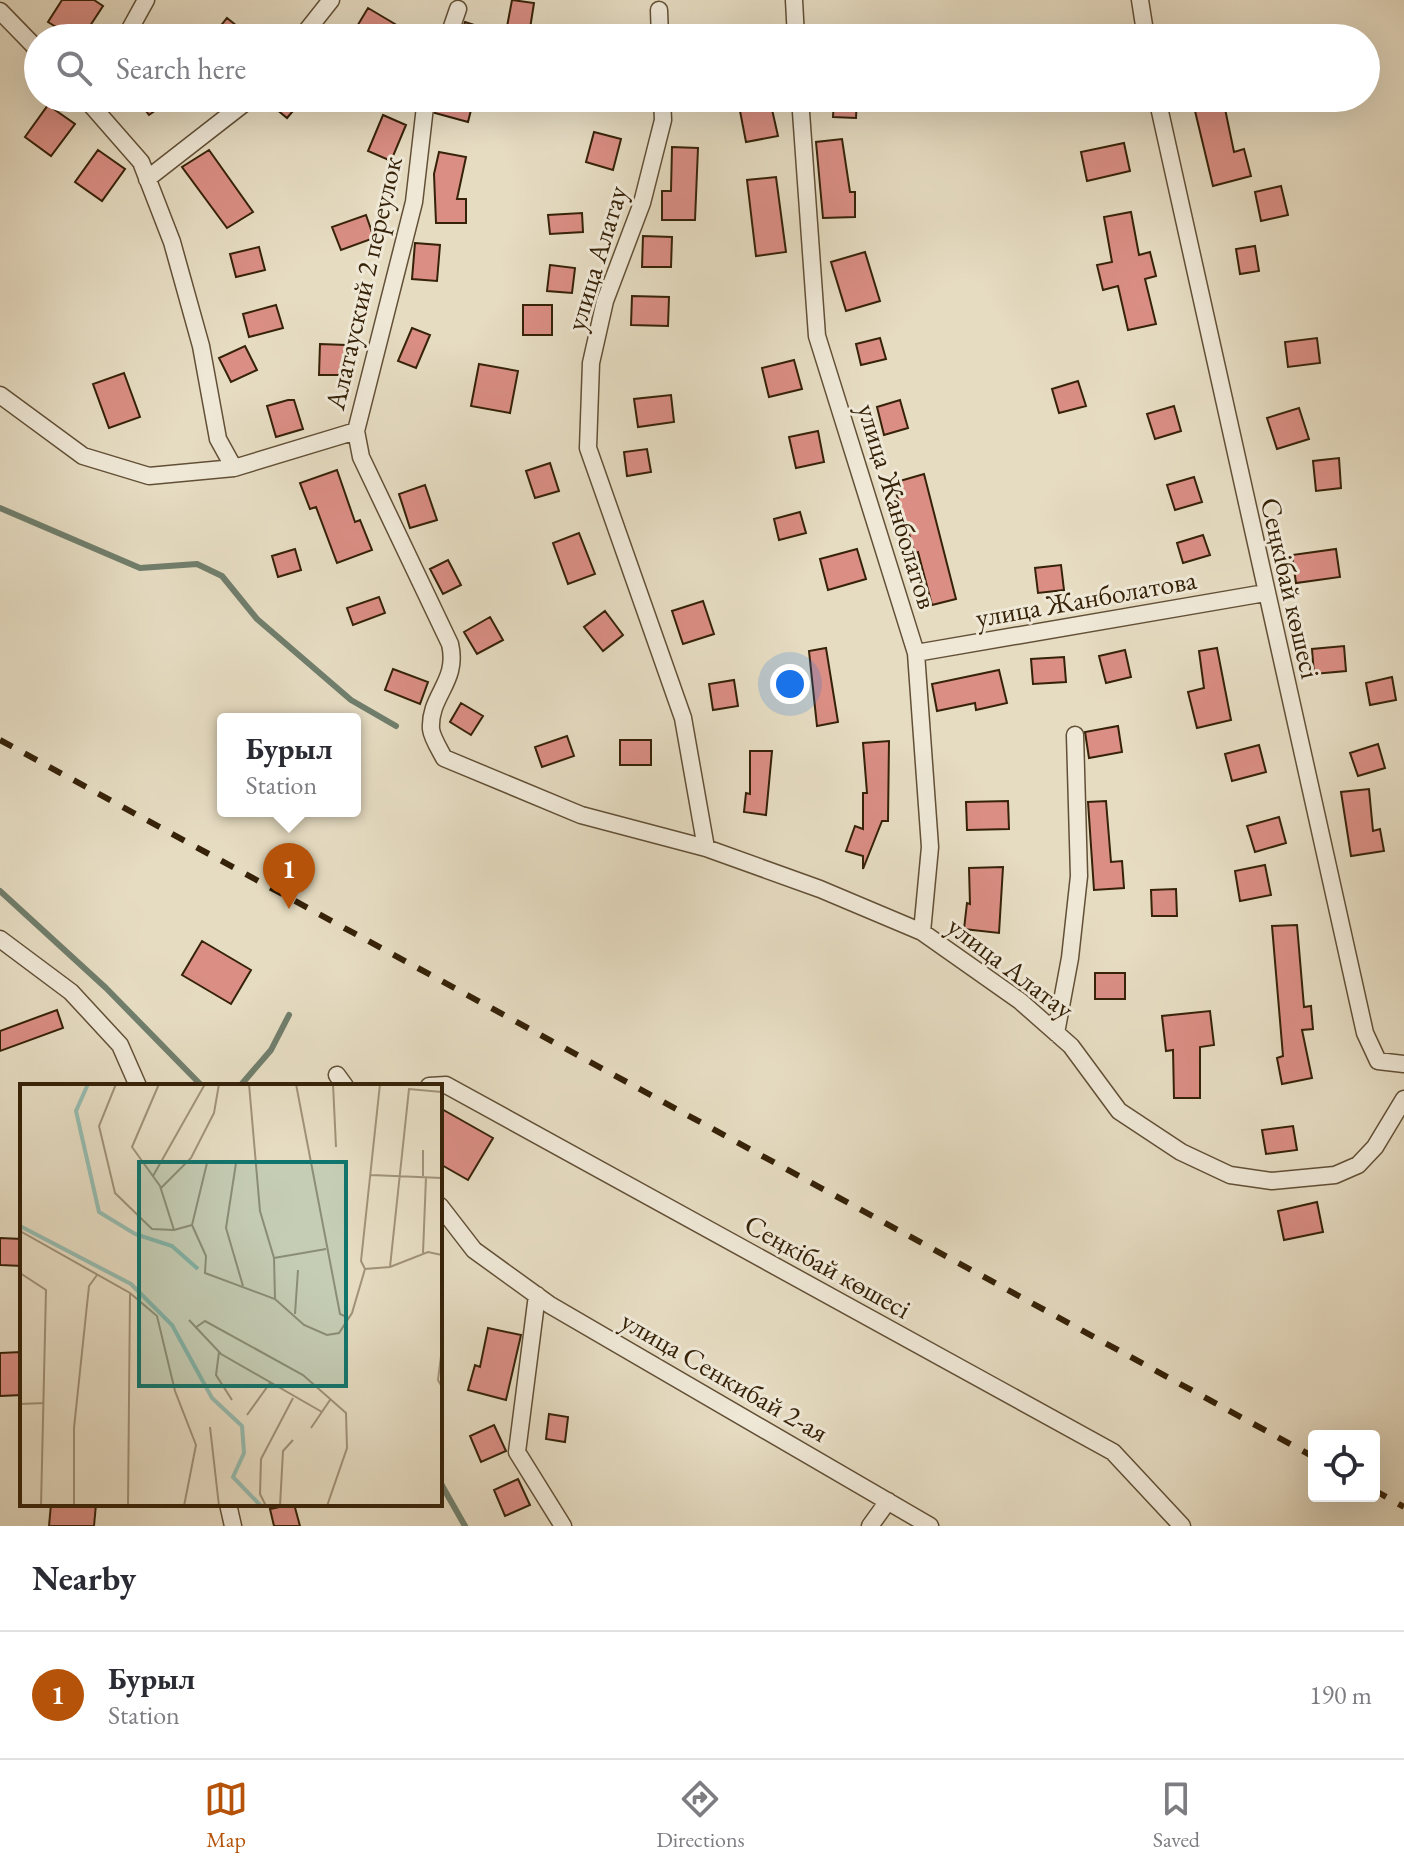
<!DOCTYPE html>
<html lang="en">
<head>
<meta charset="utf-8">
<style>
  :root { --surface:#fff; --page:#f7f7f7; --text:#2b2b33; --muted:#7c7c81; --line:#e1e1e2; --accent:#b45309 }
  body { margin:0; font-family:"EB Garamond",serif; background:var(--page); color:var(--text) }
  .controls { position:absolute; right:24px; bottom:24px; display:grid; overflow:hidden; border-radius:8px; box-shadow:0 8px 32px #0002 }
  .controls button { width:72px; height:72px; display:grid; place-items:center; padding:0; border:0; border-bottom:2px solid var(--line); background:var(--surface); color:var(--text); font:40px sans-serif }
  .you { position:absolute; left:790px; top:684px; width:28px; height:28px; margin:-20px; border:6px solid #fff; border-radius:50%; background:#1a73e8; box-shadow:0 0 0 12px #1a73e833 }
  .badge { display:grid; place-items:center; width:52px; height:52px; border-radius:50%; background:var(--accent); color:#fff; font-size:26px; font-weight:700 }
  .pin { position:absolute; translate:-50% -66px; filter:drop-shadow(0 2px 4px #0008) }
  .pin::after { content:''; position:absolute; top:42px; width:28px; height:24px; background:inherit; clip-path:polygon(0 0,100% 0,50% 100%) }
  .popup { position:absolute; left:217px; top:713px; width:144px; height:104px; box-sizing:border-box; display:grid; place-content:center; border-radius:8px; background:var(--surface); filter:drop-shadow(0 2px 6px #0005); font-size:26px; white-space:nowrap; color:var(--muted) }
  .popup b { font-size:30px; color:var(--text) }
  .popup::after { content:''; position:absolute; left:50%; top:100%; margin-left:-16px; border:16px solid transparent; border-top-color:var(--surface) }
  .list { margin:0; padding:0; list-style:none }
  h2 { display:flex; justify-content:space-between; align-items:center; height:104px; margin:0; padding:0 32px; font-size:34px }
  h2 small { font-size:26px; font-weight:400; color:var(--muted) }
  .list li { display:grid; grid-template-columns:52px 1fr auto; gap:24px; align-items:center; box-sizing:border-box; height:128px; padding:0 32px; border-top:2px solid var(--line) }
  .list b { display:block; font-size:30px; white-space:nowrap }
  .list p { margin:0; font-size:26px; white-space:nowrap; color:var(--muted) }
  .list em { font-size:26px; font-style:normal; color:var(--muted) }
  .icon { flex:none; width:44px; height:44px; fill:none; stroke:currentColor; stroke-width:2; stroke-linecap:round; stroke-linejoin:round }
  .map { position:relative; flex:none; width:1404px; height:1526px; overflow:hidden }
  .search { position:absolute; background:var(--surface); box-shadow:0 8px 32px #0002; left:24px; right:24px; top:24px; height:88px; display:flex; align-items:center; gap:20px; box-sizing:border-box; padding:0 28px; border-radius:44px; color:var(--muted); font-size:30px }
  .sheet { height:232px; background:var(--surface) }
  nav { display:flex; justify-content:space-around; align-items:center; box-sizing:border-box; height:112px; border-top:2px solid var(--line); background:var(--surface); font-size:22px; color:var(--muted) }
  nav a { display:grid; justify-items:center; gap:4px }
  nav .on { color:var(--accent) }
  .map>svg:first-child { display:block }
  .lines { fill:none; stroke-linecap:round; stroke-linejoin:round }
  .stream { stroke:#707e6c; stroke-width:6 }
  .building { fill:#da8e84; stroke:#362208; stroke-width:2 }
  .street-casing { stroke:#625036; stroke-width:19 }
  .street { stroke:#efe8d7; stroke-width:16 }
  .rail { stroke:#362208; stroke-width:6; stroke-dasharray:14 14; stroke-linecap:butt }
  .labels { text-anchor:middle; stroke-width:6; stroke-linejoin:round; paint-order:stroke }
  .street-label { font-size:28px; fill:#362208; stroke:#efe8d7 }
  .inset-river { fill:none; stroke:#97bcaf; stroke-width:4 }
  .inset-road { fill:none; stroke:#a09278; stroke-width:2 }
  .view { fill:#0f766e; fill-opacity:0.15; stroke:#0f766e; stroke-width:4 }
  .inset-edge { fill:none; stroke:#362208; stroke-width:4 }
</style>
</head>
<body>
<div class="map">
<svg width="1404" height="1526" viewBox="0 0 1404 1526">
  <rect width="100%" height="100%" fill="#e6dcc2"/>
  <filter id="stains"><feTurbulence type="fractalNoise" baseFrequency=".0025" numOctaves="4"/><feColorMatrix values="0 0 0 0 .2 0 0 0 0 .09 0 0 0 0 .02 0 0 0 .5 -.17"/></filter>
  <radialGradient id="worn" r=".72"><stop offset=".6" stop-color="#630" stop-opacity="0"/><stop offset="1" stop-color="#630" stop-opacity=".3"/></radialGradient>
  <g class="lines">
    <path class="stream" d="M0 508 140 568 197 564 222 576 257 619 351 700 396 726
      M0 891 106 988 202 1086
      M240 1086 271 1050 289 1015
      M440 1482 465 1526"/>
  </g>
  <path class="building" d="M62 0H94L103 6 82 38H74L48 22Z
    M512 0 534 3 529 35 506 32Z
    M368 8 395 24 387 38H350Z
    M227 18 252 38H211Z
    M465 22 505 35 504 38H460Z
    M136 98H173L149 115Z
    M263 98H304L287 118Z
    M438 98H474L468 122 435 113Z
    M834 98H857L856 118 833 117Z
    M1224 104 1234 152 1244 149 1251 176 1213 186 1195 111Z
    M48 105 75 124 51 156 25 137Z
    M771 105 778 136 746 142 740 111Z
    M383 115 406 125 391 161 368 151Z
    M594 132 621 139 613 170 586 162Z
    M842 139 850 192H855V217L823 218 816 142Z
    M1124 143 1130 171 1087 181 1081 152Z
    M672 147 698 148 695 220H662V191H671Z
    M98 150 125 169 102 201 75 182Z
    M209 150 253 212 227 228 182 167Z
    M439 152 466 157 457 199H466V223H436L434 174Z
    M776 177 786 252 756 256 747 180Z
    M1281 186 1288 215 1261 221 1255 192Z
    M1131 212 1139 255 1150 252 1156 276 1145 279 1156 324 1128 330 1118 286 1103 290 1097 265 1112 262 1104 217Z
    M582 213 583 232 550 234 548 215Z
    M366 215 374 238 341 250 332 227Z
    M643 236 672 237 671 267H642Z
    M415 243 440 245 437 281 412 279Z
    M1255 246 1259 271 1240 274 1236 249Z
    M259 247 265 270 236 277 230 254Z
    M865 252 880 301 846 311 831 262Z
    M550 265 575 268 572 293 547 291Z
    M632 296 669 297 668 326 631 325Z
    M276 305 283 328 249 337 243 314Z
    M523 305H552V335H523Z
    M412 328 430 335 416 368 398 361Z
    M880 338 886 359 861 365 856 344Z
    M1317 338 1320 363 1288 367 1285 342Z
    M320 344 346 345 345 375H319Z
    M245 346 257 370 231 382 219 358Z
    M794 360 802 389 769 397 762 368Z
    M479 364 518 371 510 413 471 406Z
    M124 373 140 417 109 428 93 384Z
    M1078 381 1086 406 1059 413 1052 389Z
    M671 395 674 422 638 427 634 399Z
    M288 400H294L303 429 276 437 267 406Z
    M900 400 908 428 884 435 877 407Z
    M1174 406 1181 431 1155 439 1147 414Z
    M1299 408 1309 439 1277 449 1267 418Z
    M818 431 824 462 796 468 789 437Z
    M647 449 651 472 627 476 624 452Z
    M1339 458 1341 488 1316 491 1313 461Z
    M550 463 559 491 535 498 526 471Z
    M337 470 355 522 360 520 372 550 337 563 316 507 310 509 300 483Z
    M924 474 956 599 932 605 918 552 915 553 893 483Z
    M1194 477 1202 502 1175 510 1167 485Z
    M425 485 437 520 410 528 399 494Z
    M800 512 806 533 779 540 774 519Z
    M579 533 595 574 568 584 553 543Z
    M1203 535 1210 555 1183 563 1177 543Z
    M295 549 301 570 278 577 272 556Z
    M857 549 866 579 828 590 820 559Z
    M1336 549 1340 577 1296 583 1292 555Z
    M448 560 461 585 443 594 430 569Z
    M1061 565 1064 590 1038 593 1035 568Z
    M379 597 385 613 353 625 347 608Z
    M703 601 714 634 683 644 672 611Z
    M605 611 623 635 603 651 584 627Z
    M490 617 503 640 477 654 464 632Z
    M1344 646 1346 671 1314 674 1312 649Z
    M826 648 838 722 817 726 809 651Z
    M1217 648 1231 720 1197 728 1188 692 1204 688 1199 651Z
    M1125 650 1131 677 1106 683 1099 656Z
    M1064 657 1066 682 1033 684 1031 659Z
    M393 669 428 682 420 704 385 690Z
    M999 670 1007 703 976 710 975 703 937 711 932 684Z
    M1392 677 1396 700 1370 705 1366 683Z
    M734 680 738 706 713 710 709 684Z
    M461 703 483 716 471 735 450 722Z
    M1118 726 1122 752 1089 758 1085 732Z
    M567 736 574 756 542 767 535 747Z
    M620 740H651V765H620Z
    M889 741 888 821H882L863 869V856L846 851 855 826 863 829V793H867L863 743Z
    M1378 744 1385 768 1358 776 1350 753Z
    M1259 745 1266 772 1232 781 1225 754Z
    M750 751H772L766 815 744 812 746 793 750 794Z
    M1369 789 1373 831 1380 829 1384 851 1351 856 1341 792Z
    M1008 801 1009 829 967 830 966 802Z
    M1106 801 1111 862 1122 861 1124 888 1094 890 1088 802Z
    M1279 817 1286 843 1255 852 1247 826Z
    M1265 865 1271 895 1240 901 1235 871Z
    M1003 867 999 933 964 929 967 903 970 904 969 868Z
    M1176 889 1177 916H1152L1151 890Z
    M1297 925 1304 1007 1311 1006 1313 1029 1302 1030 1312 1078 1282 1084 1277 1058 1283 1056 1272 926Z
    M202 941 251 970 231 1004 182 975Z
    M1095 973H1125V999H1095Z
    M57 1010 63 1028 0 1051V1031Z
    M1210 1011 1214 1045 1200 1047V1098H1174L1173 1050 1166 1051 1162 1016Z
    M440 1108 493 1138 468 1180 440 1164Z
    M1293 1126 1297 1150 1266 1154 1262 1130Z
    M1317 1202 1323 1232 1284 1240 1278 1211Z
    M0 1238 22 1239V1266L0 1265Z
    M488 1328 521 1335 506 1400 468 1390 475 1365 480 1367Z
    M21 1352 22 1395 0 1396V1353Z
    M549 1414 568 1417 565 1442 546 1439Z
    M494 1425 506 1451 481 1462 470 1436Z
    M518 1479 530 1505 505 1516 494 1490Z
    M51 1504H96L94 1526H49Z
    M294 1504 300 1526H274L270 1509Z"/>
  <g class="lines">
    <defs>
      <path id="street" d="M794 0 796 38
        M1140 0 1146 38
        M659 10 660 38
        M0 11 38 50
        M125 38 146 0
        M301 38 331 0
        M448 38 458 9
        M85 98 141 162 172 242 201 346 218 439 234 468 356 431
        M426 98 414 202 356 431 361 457 450 644C459 682 429 695 431 729 432 738 440 750 444 758L581 815 706 848 820 889 922 932 1020 1001 1071 1046 1119 1111 1181 1152 1230 1175 1272 1181 1335 1175 1358 1165 1375 1147 1404 1099
        M662 98 663 120 642 203 605 301 591 363 588 448 683 718 706 848
        M800 98 817 336 916 653 930 847 922 932
        M1157 98 1365 1033 1378 1061 1404 1064
        M147 179 251 98
        M0 395 83 456 149 476 234 468
        M916 653 1265 593
        M0 939 71 992 120 1045 138 1086
        M1056 1033 1070 958 1079 876 1075 735
        M337 1075 345 1086
        M429 1086 446 1085 1113 1452 1182 1526
        M440 1206 474 1250 550 1305 930 1526
        M537 1295 517 1452 563 1526
        M228 1504 233 1526
        M870 1526 888 1501"/>
    </defs>
    <use href="#street" class="street-casing"/>
    <use href="#street" class="street"/>
    <path class="rail" d="M0 740 1314 1457
      M1374 1490 1404 1507"/>
  </g>
  <g class="labels">
    <g class="street-label">
      <text transform="translate(596 258) rotate(-73)" y="10">улица Алатау</text>
      <text transform="translate(363 283) rotate(-77)" y="10">Алатауский 2 переулок</text>
      <text transform="translate(898 506) rotate(73)" y="10">улица Жанболатов</text>
      <text transform="translate(1291 588) rotate(77)" y="10">Сеңкібай көшесі</text>
      <text transform="translate(1086 598) rotate(-10)" y="10">улица Жанболатова</text>
      <text transform="translate(1011 967) rotate(37)" y="10">улица Алатау</text>
      <text transform="translate(828 1266) rotate(29)" y="10">Сеңкібай көшесі</text>
      <text transform="translate(725 1376) rotate(30)" y="10">улица Сенкибай 2-ая</text>
    </g>
  </g>
  <g transform="translate(20 1084)">
    <rect width="422" height="422" fill="#e6dcc2"/>
    <path class="inset-river" d="M68 0 56 27 79 128 115 150 152 162 178 185M0 142 111 200 152 241 192 314 222 342 224 369 213 393 241 422"/>
    <path class="inset-road" d="M96 0 79 42 95 109 132 145 154 146M139 0 112 63 140 102 154 146 172 141M229 0 240 127 254 174 255 215M276 0 320 230 329 234M313 0 316 63M403 66V92M216 79 206 144 223 202M351 91 422 94M133 92 185 0M141 104 171 74 194 29 199 0M172 141 186 172 185 189 255 215 284 241 307 251 319 249 332 229 345 185 370 183 408 168 422 171M172 141 187 79M0 147 110 209 137 232 155 307 176 361 164 422M403 169 406 93M254 174 306 165M370 183 389 5 422 8M345 185 341 177 360 0M0 189 26 206 21 422M275 230 278 186M169 236 201 270 302 328M175 244 185 237 283 291 326 329 327 364 307 422M422 264 418 296 422 303M199 268 196 291 212 316M0 320 24 319M227 331 250 299M190 343 199 422M291 344 310 316M54 422V344L69 202 77 191M108 422 110 209M246 422 240 410 241 375 273 314M260 422 263 367 273 356"/>
    <path class="view" d="M119 78H326V302H119Z"/>
    <rect width="422" height="422" class="inset-edge"/>
  </g>
  <rect width="100%" height="100%" filter="url(#stains)"/>
  <rect width="100%" height="100%" fill="url(#worn)"/>
</svg>
<div class="controls">
<button><svg class="icon" aria-label="locate" viewBox="0 0 24 24"><circle cx="12" cy="12" r="6"/><path d="M12 2v4M12 18v4M2 12h4M18 12h4"/></svg></button>
</div>
<div class="you"></div>
<div class="pin badge" style="left:289px;top:909px">1</div>
<div class="popup"><b>Бурыл</b>Station</div>
<div class="search"><svg class="icon" aria-label="search" viewBox="0 0 24 24"><circle cx="10" cy="10" r="6"/><path d="M15 15l6 6"/></svg>Search here</div>
</div>
<section class="sheet">
<h2>Nearby<small></small></h2>
<ul class="list">
<li><span class="badge">1</span><div><b>Бурыл</b><p>Station</p></div><em>190 m</em></li>
</ul>
</section>
<nav>
<a class="on"><svg class="icon" aria-label="map" viewBox="0 0 24 24"><path d="M3 6l6-2 6 2 6-2v14l-6 2-6-2-6 2zM9 4v14M15 6v14"/></svg>Map</a>
<a><svg class="icon" aria-label="directions" viewBox="0 0 24 24"><path d="M12 3l9 9-9 9-9-9zM9 14v-3h6M13 9l2 2-2 2"/></svg>Directions</a>
<a><svg class="icon" aria-label="saved" viewBox="0 0 24 24"><path d="M7 4h10v16l-5-4-5 4z"/></svg>Saved</a>
</nav>
</body>
</html>
